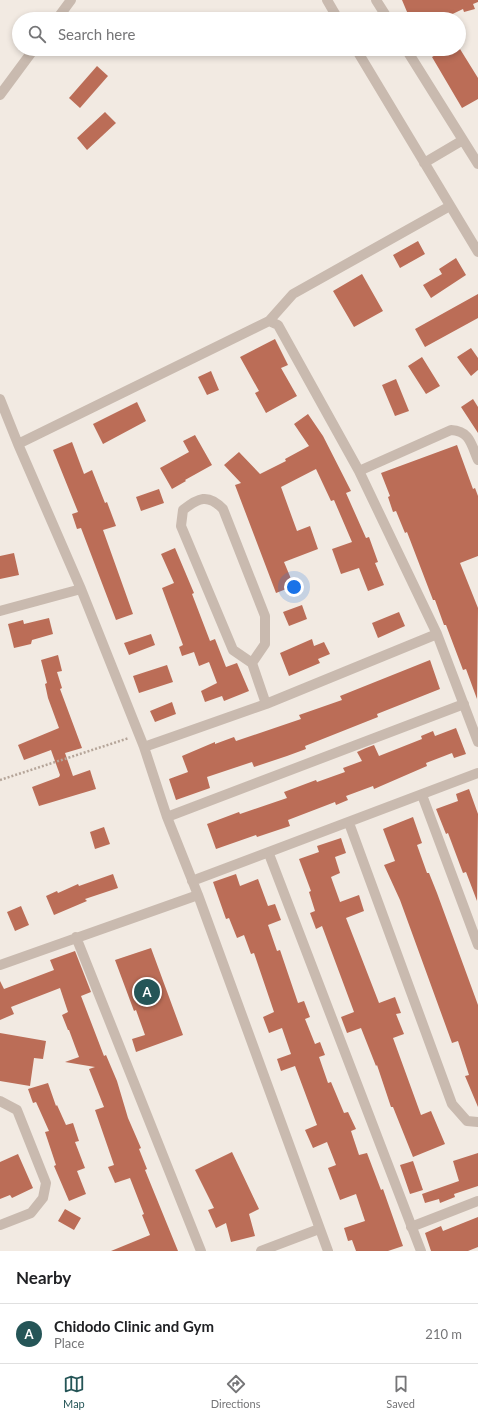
<!DOCTYPE html>
<html lang="en">
<head>
<meta charset="utf-8">
<style>
  :root { --surface:#fff; --page:#f6f6f6; --text:#202124; --muted:#757577; --line:#e0e0e0; --accent:#255557 }
  body { margin:0; font-family:Lato,sans-serif; background:var(--page); color:var(--text) }
  .you { position:absolute; left:294px; top:587px; width:14px; height:14px; margin:-10px; border:3px solid #fff; border-radius:50%; background:#1a73e8; box-shadow:0 0 0 6px #1a73e833 }
  .badge { display:grid; place-items:center; width:26px; height:26px; border-radius:50%; background:var(--accent); color:#fff; font-size:13px; font-weight:700 }
  .pin { position:absolute; translate:-50% -50%; border:2px solid #fff; box-shadow:0 1px 4px #0006 }
  .list { margin:0; padding:0; list-style:none }
  h2 { display:flex; justify-content:space-between; align-items:center; height:52px; margin:0; padding:0 16px; font-size:17px }
  h2 small { font-size:13px; font-weight:400; color:var(--muted) }
  .list li { display:grid; grid-template-columns:26px 1fr auto; gap:12px; align-items:center; box-sizing:border-box; height:60px; padding:0 16px; border-top:1px solid var(--line) }
  .list b { display:block; font-size:15px; white-space:nowrap }
  .list p { margin:0; font-size:13px; white-space:nowrap; color:var(--muted) }
  .list em { font-size:13px; font-style:normal; color:var(--muted) }
  .icon { flex:none; width:22px; height:22px; fill:none; stroke:currentColor; stroke-width:2; stroke-linecap:round; stroke-linejoin:round }
  .map { position:relative; flex:none; width:478px; height:1251px; overflow:hidden }
  .search { position:absolute; background:var(--surface); box-shadow:0 2px 6px #0003; left:12px; right:12px; top:12px; height:44px; display:flex; align-items:center; gap:10px; box-sizing:border-box; padding:0 14px; border-radius:22px; color:var(--muted); font-size:15px }
  .sheet { height:112px; background:var(--surface) }
  nav { display:flex; justify-content:space-around; align-items:center; box-sizing:border-box; height:56px; border-top:1px solid var(--line); background:var(--surface); font-size:11px; color:var(--muted) }
  nav a { display:grid; justify-items:center; gap:2px }
  nav .on { color:var(--accent) }
  .map>svg:first-child { display:block }
  .building { fill:#bb6d57 }
  .lines { fill:none; stroke-linecap:round; stroke-linejoin:round }
  .path { stroke:#b5a599; stroke-width:2.5; stroke-dasharray:2 2; stroke-linecap:butt }
  .minor { stroke:#c9baaf; stroke-width:10 }
</style>
</head>
<body>
<div class="map">
<svg width="478" height="1251" viewBox="0 0 478 1251">
  <rect width="100%" height="100%" fill="#f2eae2"/>
  <path class="building" d="M402 0H478V2L473 4 475 9 464 12 463 9 442 19H410Z
    M445 49H460L478 78V99L462 108 432 57Z
    M97 66 108 76 80 108 69 98Z
    M105 112 116 123 87 150 77 138Z
    M418 241 425 254 400 268 393 255Z
    M456 258 466 275 431 298 423 285 442 274 439 269Z
    M362 274 383 311 354 327 333 291Z
    M478 294V318L425 347 415 329Z
    M275 339 288 365 281 368 297 396 266 413 255 393 259 391 240 357Z
    M471 348 478 358V370L471 376 457 357Z
    M422 357 440 386 426 394 408 366Z
    M211 371 219 390 207 395 198 377Z
    M396 379 409 411 395 416 382 385Z
    M473 399 478 407V433L461 407Z
    M137 402 146 421 103 444 93 424Z
    M308 414 323 436 351 491 346 493 366 538 369 537 378 562 375 563 384 585 368 591 359 568 341 574 332 549 352 542 334 500 331 501 316 469 281 487 297 531 310 526 318 549 284 562 294 586 276 593 235 485 241 483 224 465 239 452 260 474 286 461 285 459 309 446 294 424Z
    M195 435 212 465 185 480 186 481 172 489 160 468 189 452 183 441Z
    M72 442 84 474 92 470 105 503 107 502 116 526 103 530 133 614 116 620 81 528 77 529 72 514 78 512 53 450Z
    M457 445 473 489 475 488 478 496V556L460 563 478 608 477 699 466 669 463 670 446 625H444L435 600H433L407 532 405 533 396 511 393 512 388 497 390 496 381 473Z
    M159 489 164 503 141 511 136 497Z
    M175 548 194 593 192 594 210 641 215 639 226 667 237 663 249 691 224 701 222 696 205 702 201 691 217 683 209 662 199 666 194 652 182 656 179 647 183 645 162 588 174 583 161 554Z
    M14 553 19 575 0 579V556Z
    M302 605 307 619 289 626 283 612Z
    M399 612 405 626 378 638 372 623Z
    M49 618 53 634 32 640 31 644 14 648 8 624 23 620 24 624Z
    M151 634 155 645 129 655 124 643Z
    M312 639 314 646 324 642 330 654 318 659 320 663 289 676 280 653Z
    M58 655 62 671 57 672 62 688 60 689 82 748 65 753 73 776 90 770 96 789 39 806 32 787 59 777 60 775 51 750 24 760 18 745 59 728 48 698 45 684 47 683 41 660Z
    M430 660 440 689 377 714 378 717 305 746 306 749 287 756 254 767 252 762 207 777 210 788 176 800 169 779 188 772 182 756 215 742V744L234 737 236 741 301 719 299 715 342 700 340 696Z
    M167 665 173 682 139 693 133 676Z
    M172 702 176 714 155 722 150 711Z
    M456 728 466 754 454 758 452 753 426 763 427 766 374 789 373 786 346 796 348 800 336 805 335 802 288 820 290 826 257 837 256 835 216 849 207 824 239 812 240 814 287 798 284 792 316 780 317 782 345 772 343 768 362 761 357 752 366 748 374 745 379 756 422 739 421 736 433 731 435 736Z
    M469 789 478 814 477 901 466 872 463 873 448 833 446 834 436 809 458 801 456 794Z
    M413 817 422 843 417 845 427 873H429L437 893 478 1005V1107L465 1076 469 1075 458 1041 452 1043 400 900 384 865 395 861 383 829Z
    M104 827 110 844 95 849 90 832Z
    M341 838 346 853 335 857 340 873 331 877 340 902 359 895 364 911 346 918 379 1003 395 997 401 1013 396 1014 404 1034 393 1038 421 1115 431 1111 445 1144 413 1157 393 1107H391L377 1065 376 1066 361 1028 347 1033 341 1017 354 1012 322 926 316 929 310 913 315 911 309 892 311 891 299 859 319 852 317 846Z
    M113 874 118 888 85 899 87 901 54 915 46 896 57 891 58 893 78 884 79 886Z
    M236 874 240 886 258 879 268 906 275 904 281 920 268 925 277 951 280 950 298 1003 304 1001 310 1017 305 1019 315 1044 320 1042 325 1055 319 1057 328 1083 331 1082 344 1113 348 1112 356 1129 351 1131 359 1155 367 1153 381 1190 383 1189 403 1246 388 1251H356L352 1240 348 1241 344 1228 365 1221 356 1194 340 1200 328 1168 336 1165 327 1142 313 1148 305 1130 317 1125 295 1066 281 1071 277 1059 291 1054 282 1028 269 1033 263 1017 274 1012 254 953 251 954 244 935 237 938 229 918 226 919 213 882Z
    M21 906 29 925 15 931 7 912Z
    M151 948 183 1035 136 1052 132 1039 145 1035 136 1010 134 1011 115 960Z
    M75 951 91 992 81 996 104 1056 106 1055 117 1081 128 1118 141 1148 139 1149 147 1169 145 1170 178 1251H111L150 1235 142 1215 144 1214 130 1178 115 1183 108 1167 114 1165 95 1110 104 1107 89 1069 95 1067 65 1062 79 1057 69 1030H68L62 1015 68 1012 60 988 11 1007 14 1014 0 1020V981L4 989 54 970 50 960Z
    M0 1033 46 1041 43 1059 34 1058 30 1086 0 1081Z
    M48 1083 56 1106 57 1105 66 1125 73 1123 79 1141 75 1142 85 1168 77 1171 86 1194 69 1201 54 1166 56 1165 45 1132 49 1131 36 1102 33 1103 28 1089Z
    M232 1152 259 1209 249 1214 255 1236 231 1242 226 1223 216 1228 208 1210 214 1208 195 1170Z
    M478 1153V1186L454 1194 455 1197 440 1203 439 1199 425 1203 422 1194 459 1181 453 1161Z
    M18 1154 33 1188 12 1198 10 1195 0 1199V1162Z
    M413 1161 423 1190 410 1194 400 1165Z
    M65 1209 81 1218 74 1230 58 1221Z
    M478 1217V1247L468 1251H431L425 1233 441 1226 443 1231Z"/>
  <g class="lines">
    <path class="path" d="M0 780 129 738"/>
    <path class="minor" d="M327 0 338 19
      M376 0 388 19
      M57 19 71 0
      M356 49 478 252
      M406 49 478 164
      M0 95 34 49
      M424 163 463 140
      M269 321 293 294 450 206
      M0 399 18 444 81 589 144 747 167 817 198 895 328 1251
      M18 444 269 321 278 325 359 471 437 634 478 742
      M359 471 451 430C470 431 471 444 478 460
      M0 611 81 589
      M252 663 265 644V616L223 509C208 493 198 498 183 510L181 526 233 650 252 663 266 704
      M144 747 266 704 437 634
      M422 795 478 945
      M167 817 464 704
      M349 823 452 1104 467 1121 478 1122
      M269 854 421 1251
      M192 881 478 773
      M76 937 201 1251
      M0 965 198 895
      M0 1101 17 1110 46 1183 43 1198 31 1213 0 1225
      M411 1227 478 1201
      M261 1251 319 1229"/>
  </g>
</svg>
<div class="you"></div>
<div class="pin badge" style="left:147px;top:992px">A</div>
<div class="search"><svg class="icon" aria-label="search" viewBox="0 0 24 24"><circle cx="10" cy="10" r="6"/><path d="M15 15l6 6"/></svg>Search here</div>
</div>
<section class="sheet">
<h2>Nearby<small></small></h2>
<ul class="list">
<li><span class="badge">A</span><div><b>Chidodo Clinic and Gym</b><p>Place</p></div><em>210 m</em></li>
</ul>
</section>
<nav>
<a class="on"><svg class="icon" aria-label="map" viewBox="0 0 24 24"><path d="M3 6l6-2 6 2 6-2v14l-6 2-6-2-6 2zM9 4v14M15 6v14"/></svg>Map</a>
<a><svg class="icon" aria-label="directions" viewBox="0 0 24 24"><path d="M12 3l9 9-9 9-9-9zM9 14v-3h6M13 9l2 2-2 2"/></svg>Directions</a>
<a><svg class="icon" aria-label="saved" viewBox="0 0 24 24"><path d="M7 4h10v16l-5-4-5 4z"/></svg>Saved</a>
</nav>
</body>
</html>
